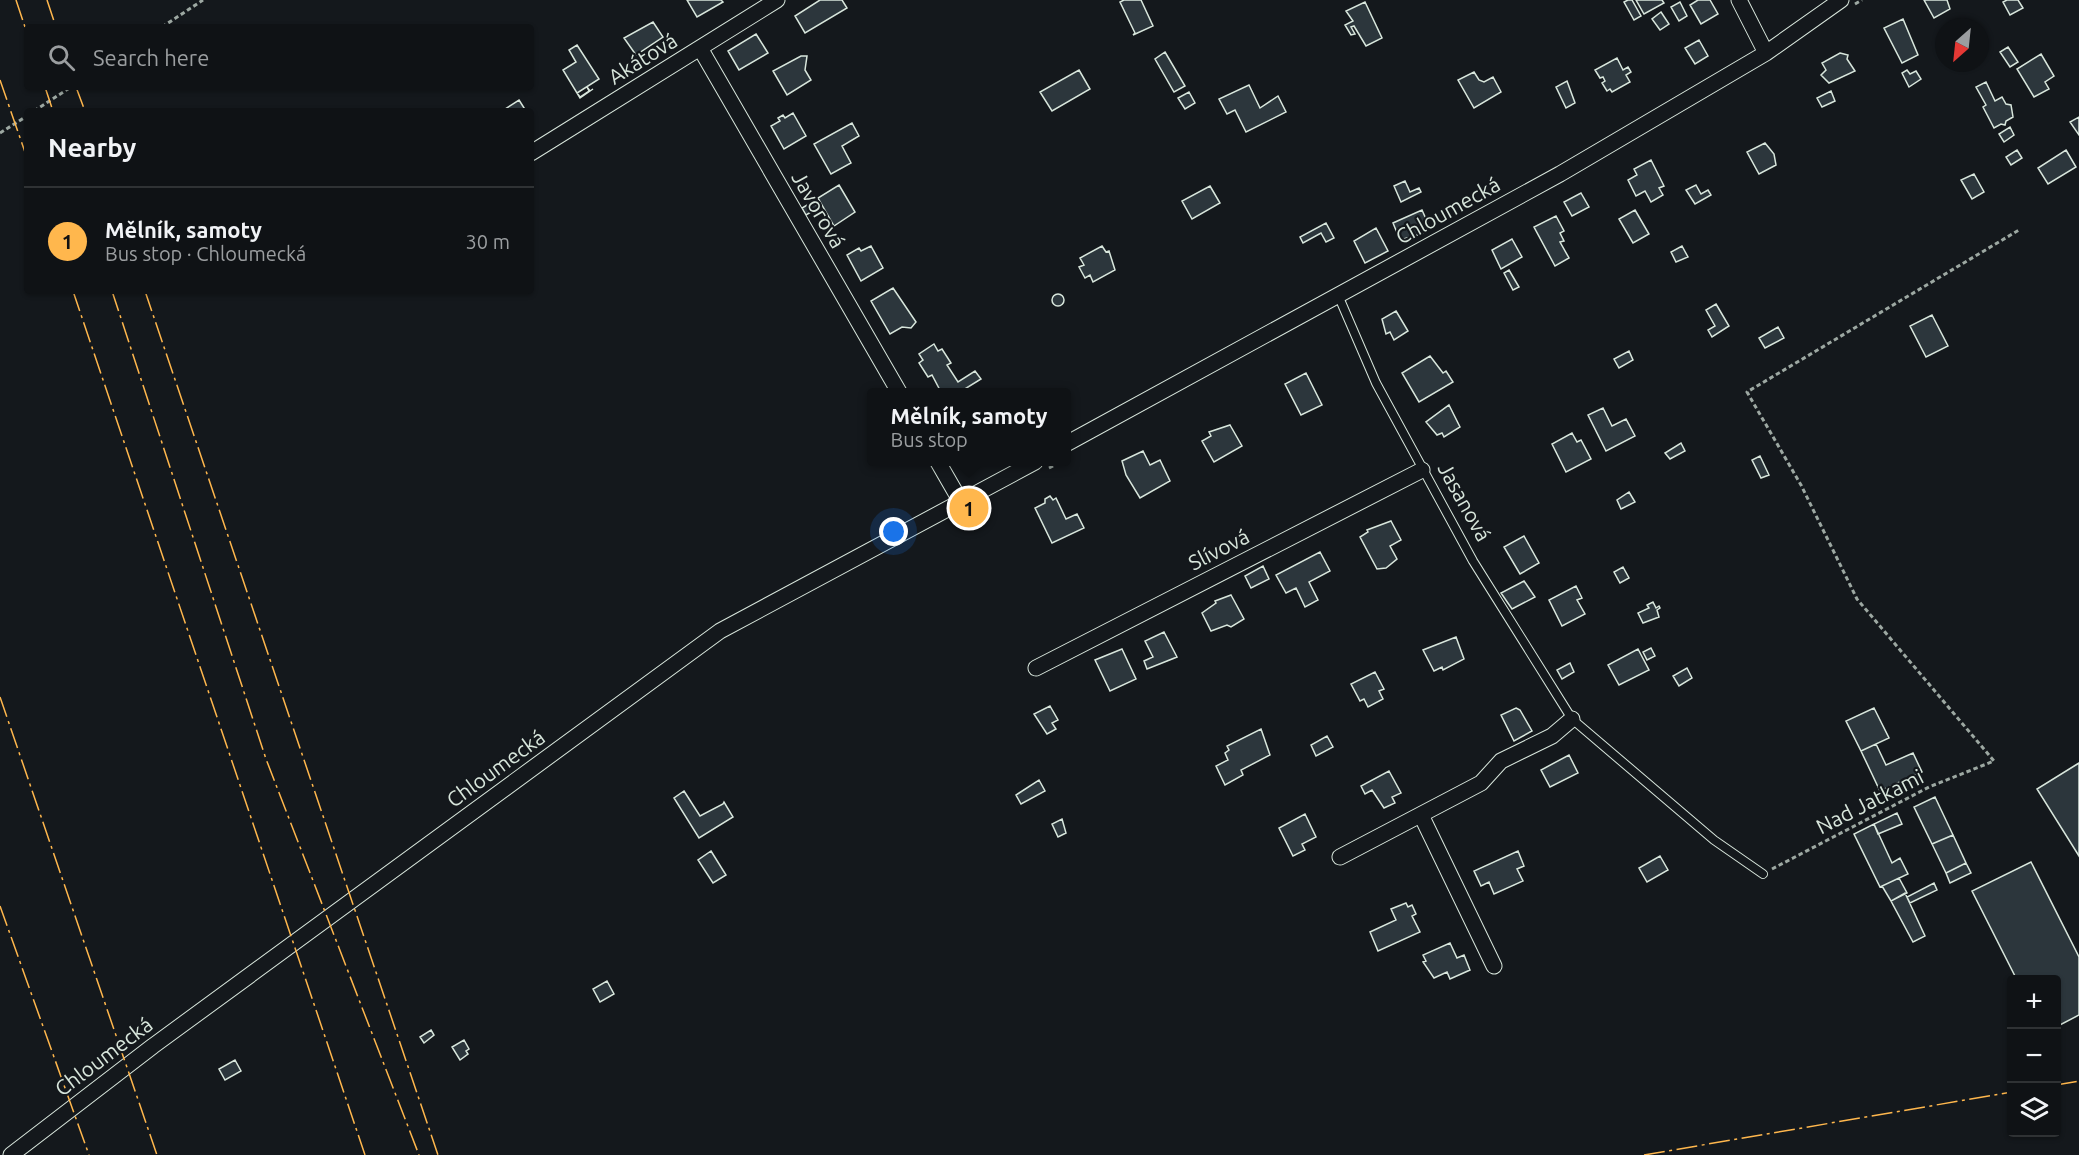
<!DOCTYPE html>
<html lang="en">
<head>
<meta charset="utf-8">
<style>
  :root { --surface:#0f1215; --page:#181b1e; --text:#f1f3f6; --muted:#9b9ea0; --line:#2f3234; --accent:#ffb74d }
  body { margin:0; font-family:Ubuntu,sans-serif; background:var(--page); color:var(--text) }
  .controls { position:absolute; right:18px; bottom:18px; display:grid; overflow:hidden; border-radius:6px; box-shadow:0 2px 4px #0004 }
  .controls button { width:54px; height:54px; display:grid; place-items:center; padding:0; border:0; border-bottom:2px solid var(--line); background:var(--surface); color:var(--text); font:30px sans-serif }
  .compass { position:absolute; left:1935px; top:18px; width:54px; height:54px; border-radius:50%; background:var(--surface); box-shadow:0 2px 4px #0004; rotate:207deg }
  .you { position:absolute; left:894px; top:532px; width:21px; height:21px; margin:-15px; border:4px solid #fff; border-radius:50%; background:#1a73e8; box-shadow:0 0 0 9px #1a73e833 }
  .badge { display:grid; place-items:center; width:39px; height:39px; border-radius:50%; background:var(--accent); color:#111; font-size:20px; font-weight:700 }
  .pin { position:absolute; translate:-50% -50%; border:3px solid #fff; box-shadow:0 2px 6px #0006 }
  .popup { position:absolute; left:867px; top:388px; width:204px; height:78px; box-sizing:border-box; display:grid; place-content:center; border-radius:6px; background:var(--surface); filter:drop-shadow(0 2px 4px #0005); font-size:20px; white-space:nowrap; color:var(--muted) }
  .popup b { font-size:22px; color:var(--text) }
  .popup::after { content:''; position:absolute; left:50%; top:100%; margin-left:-12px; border:12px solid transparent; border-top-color:var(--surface) }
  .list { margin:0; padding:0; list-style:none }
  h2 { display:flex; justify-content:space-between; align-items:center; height:78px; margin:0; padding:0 24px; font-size:26px }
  h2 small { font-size:20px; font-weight:400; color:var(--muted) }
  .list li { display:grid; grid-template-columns:39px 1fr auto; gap:18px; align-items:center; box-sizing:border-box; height:108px; padding:0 24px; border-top:2px solid var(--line) }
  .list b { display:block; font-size:22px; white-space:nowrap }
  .list p { margin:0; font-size:20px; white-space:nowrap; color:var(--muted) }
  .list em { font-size:20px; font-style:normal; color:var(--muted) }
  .icon { flex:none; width:33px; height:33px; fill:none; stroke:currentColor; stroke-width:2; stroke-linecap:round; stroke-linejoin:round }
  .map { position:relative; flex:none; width:2079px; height:1155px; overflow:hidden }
  .search { position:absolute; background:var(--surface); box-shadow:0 2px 4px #0004; left:24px; top:24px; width:510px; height:66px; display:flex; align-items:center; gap:15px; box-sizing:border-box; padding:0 21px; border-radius:6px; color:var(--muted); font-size:22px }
  .panel { position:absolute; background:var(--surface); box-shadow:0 2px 4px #0004; left:24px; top:108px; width:510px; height:186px; border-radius:6px }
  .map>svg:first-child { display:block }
  .building { fill:#2c363c; stroke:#d8e6dc; stroke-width:1.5 }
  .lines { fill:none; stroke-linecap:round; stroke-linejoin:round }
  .lane-casing { stroke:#d8e6dc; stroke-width:10 }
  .street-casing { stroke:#d8e6dc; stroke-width:17 }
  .path { stroke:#9da8a2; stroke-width:3; stroke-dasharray:4.5 3; stroke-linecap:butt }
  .lane { stroke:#14181c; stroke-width:8 }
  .street { stroke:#14181c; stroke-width:15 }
  .power { stroke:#ffb74d; stroke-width:1.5; stroke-dasharray:21 4.5 3 4.5; stroke-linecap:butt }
  .labels { text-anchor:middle; stroke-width:4.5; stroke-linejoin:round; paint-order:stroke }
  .street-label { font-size:21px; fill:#d8e6dc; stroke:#14181c }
</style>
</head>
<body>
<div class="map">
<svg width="2079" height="1155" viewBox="0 0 2079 1155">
  <rect width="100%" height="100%" fill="#14181c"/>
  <path class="building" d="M687 0H721L723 2 697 17Z
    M820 0H842L847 8 805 33 795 16Z
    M1124 0H1141L1153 26 1133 35 1135 33 1120 2Z
    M1628 0H1632L1641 16 1634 20 1624 2Z
    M1636 0H1662L1664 3 1644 14Z
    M1698 0H1710L1718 14 1701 24 1690 5Z
    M1924 0H1947L1950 9 1934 18Z
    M2007 0H2018L2023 8 2010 15 2003 2Z
    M1365 2 1382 38 1366 46 1354 26 1351 27 1355 34 1351 35 1345 25 1353 21 1346 11Z
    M1680 2 1687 16 1679 21 1671 7Z
    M1661 12 1669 24 1660 30 1652 19Z
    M1903 19 1918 55 1902 63 1884 28Z
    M653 22 663 37 636 55 624 38Z
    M756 34 768 53 739 70 728 51Z
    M1699 40 1708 56 1695 64 1685 48Z
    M577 45 599 79 577 93 580 97 589 91 587 87 590 91 593 89 580 98 563 70 576 62 569 50Z
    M2008 47 2018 62 2010 67 2000 52Z
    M1165 52 1185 86 1174 92 1155 59Z
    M1840 53 1848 55 1847 59 1855 71 1829 83 1821 75 1826 70 1822 63Z
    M2041 54 2054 76 2045 82 2049 89 2034 97 2017 69Z
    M801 56H807L805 70 811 80 787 95 773 71Z
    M1617 58 1623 70 1628 67 1631 72 1626 75 1630 82 1612 92 1610 89 1607 91 1602 83 1605 81 1603 77 1600 78 1595 70Z
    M1079 70 1090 89 1052 111 1040 92Z
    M1907 70 1910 74 1916 71 1921 79 1909 87 1902 73Z
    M1474 72 1479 80 1484 82 1493 77 1501 92 1474 108 1458 80Z
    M1567 81 1575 103 1566 108 1556 87Z
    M1986 82 1995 101 2002 97 2006 104 2011 105 2013 117 2006 121 2005 125 2001 124 1994 128 1983 107 1986 105 1976 87Z
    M1249 85 1260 108 1278 96 1286 112 1246 132 1235 110 1227 114 1219 99Z
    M1831 91 1835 101 1822 107 1817 98Z
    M1189 92 1195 103 1185 109 1178 98Z
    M519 100 526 111H502Z
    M793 113 806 136 784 149 771 126 780 121 778 118 783 115 785 118Z
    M2079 117V135L2070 122Z
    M852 123 859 136 842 146 851 163 831 174 814 144Z
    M2010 127 2014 135 2004 142 1999 134Z
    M1765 143 1774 154 1776 165 1759 174 1747 152Z
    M2017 150 2022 158 2011 165 2006 157Z
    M2066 150 2076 167 2048 184 2038 168Z
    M1651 160 1664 186 1659 188 1663 195 1651 202 1645 191 1636 196 1628 180 1637 175 1634 169Z
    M1974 174 1984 192 1972 199 1961 180Z
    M1405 181 1410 192 1419 188 1421 192 1401 202 1394 186Z
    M839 185 855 212 834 226 818 198Z
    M1696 185 1701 194 1708 190 1711 195 1695 204 1686 190Z
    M1210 186 1220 203 1192 219 1182 201Z
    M1581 193 1589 207 1572 216 1564 202Z
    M814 201 818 208 806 215 802 208Z
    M1422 210 1430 228 1421 234 1400 240 1393 223Z
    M1635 210 1649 234 1633 243 1619 219Z
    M1556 216 1564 231 1560 233 1564 241 1560 242 1569 258 1555 266 1534 227Z
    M1326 223 1334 238 1326 242 1321 233 1303 243 1300 237Z
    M1376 228 1388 251 1365 263 1354 241Z
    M1512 239 1522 257 1501 269 1492 250Z
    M871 246 883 268 861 281 847 255 859 248 861 251Z
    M1102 246 1106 252 1109 251 1115 270 1093 282 1090 275 1085 278 1079 267 1084 265 1080 258Z
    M1682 246 1688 257 1676 262 1671 252Z
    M1509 270 1519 287 1513 290 1504 273Z
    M893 288 916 322 911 328 902 327 890 334 871 301Z
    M1052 300a6 6 0 1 1 12 0a6 6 0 1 1-12 0Z
    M1716 304 1729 326 1712 337 1708 330 1715 326 1706 310Z
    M1396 311 1408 331 1394 340 1390 332 1386 334 1382 319Z
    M1932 315 1948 346 1926 357 1910 326Z
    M1778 327 1784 338 1765 348 1759 338Z
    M934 344 938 351 942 349 951 363 947 365 958 382 975 371 981 379 960 392H941L932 375 928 377 919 363 923 360 919 354Z
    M1629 351 1633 360 1619 368 1614 359Z
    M1430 356 1443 373 1446 371 1453 382 1419 402 1402 373Z
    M1306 373 1322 405 1301 415 1285 384Z
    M1449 405 1460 427 1444 437 1442 433 1437 435 1426 422Z
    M1603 408 1612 426 1626 419 1635 436 1606 451 1588 415Z
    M1230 425 1242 446 1214 462 1202 441 1211 436 1209 432Z
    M1572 433 1577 442 1581 440 1591 459 1566 472 1552 444Z
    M1681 443 1685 451 1670 459 1665 453Z
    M1143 451 1150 465 1160 460 1170 481 1140 498 1126 475 1122 461Z
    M1760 456 1769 475 1761 478 1752 460Z
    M1629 492 1635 502 1621 509 1617 500Z
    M1050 496 1053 500 1056 498 1066 519 1077 514 1084 528 1052 543 1035 508 1045 503V499Z
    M1391 521 1401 540 1390 546 1397 559 1386 568 1377 569 1360 537 1368 532 1367 530Z
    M1524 536 1539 563 1520 574 1504 547Z
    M1320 552 1330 571 1309 582 1318 600 1305 607 1296 588 1286 593 1276 575Z
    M1263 566 1269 579 1251 588 1245 576Z
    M1623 567 1629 578 1620 583 1614 572Z
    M1524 581 1535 597 1512 609 1501 593Z
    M1576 586 1582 598 1577 600 1585 614 1562 626 1549 600Z
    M1231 595 1244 619 1231 627 1227 625 1211 631 1202 613 1216 603 1215 601Z
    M1653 602 1656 608 1659 606 1660 608 1657 610 1659 617 1643 623 1638 613 1649 608 1647 605Z
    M1164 632 1177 657 1147 669 1144 661 1153 657 1145 641Z
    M1456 637 1464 659 1443 670 1442 667 1434 671 1423 650Z
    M1651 648 1655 656 1647 660 1643 652Z
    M1122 649 1136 679 1110 691 1095 660Z
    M1638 649 1649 670 1619 685 1608 665Z
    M1570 663 1574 672 1562 679 1557 670Z
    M1687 668 1692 678 1679 686 1673 676Z
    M1375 672 1384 689 1379 691 1383 699 1368 707 1364 699 1360 701 1351 684Z
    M1050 706 1058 720 1052 723 1056 729 1047 734 1034 714Z
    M1516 708 1520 710 1532 731 1514 741 1501 715Z
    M1874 708 1889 738 1861 751 1846 721Z
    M1261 729 1270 755 1241 770 1243 775 1225 785 1216 766 1228 760 1225 753 1229 750 1227 746Z
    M1327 736 1333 747 1316 756 1311 745Z
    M1876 744 1886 765 1913 753 1922 772 1880 791 1861 751Z
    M1569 755 1578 773 1550 787 1541 770Z
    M2079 763V856L2037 789Z
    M1389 771 1401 793 1392 797 1395 803 1384 808 1372 790 1365 794 1361 786Z
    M1039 780 1045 791 1021 804 1016 795Z
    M684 791 700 816 723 804 724 802 733 817 699 838 674 798Z
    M1935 797 1953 835 1932 844 1914 807Z
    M1897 813 1902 824 1878 834 1874 824Z
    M1305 814 1316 837 1302 844 1305 850 1293 856 1279 828Z
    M1062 819 1066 833 1058 837 1052 824Z
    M1874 824 1892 863 1900 858 1908 874 1880 887 1854 834Z
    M1953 835 1966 863 1946 873 1932 844Z
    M711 851 726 875 713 883 698 860Z
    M1518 851 1524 866 1517 869 1523 881 1494 894 1489 882 1481 886 1474 871Z
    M1660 856 1668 870 1647 882 1639 868Z
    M2031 862 2079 957V1015L2056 1027V980H2017L1972 891Z
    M1966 863 1971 873 1950 883 1946 873Z
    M1899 878 1907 893 1891 901 1882 886Z
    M1934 883 1937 890 1910 903 1907 897Z
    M1905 893 1925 936 1913 942 1891 901Z
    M1406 903 1408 907 1412 905 1416 914 1412 916 1420 932 1378 951 1370 932 1396 920 1391 909Z
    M1450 943 1457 958 1464 955 1470 970 1450 979 1447 972 1434 978 1423 962 1426 961 1423 955Z
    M607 981 614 994 600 1002 593 989Z
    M431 1030 434 1035 424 1043 420 1037Z
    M464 1040 469 1049 466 1051 468 1054 460 1060 452 1047Z
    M235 1060 241 1071 225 1080 219 1069Z"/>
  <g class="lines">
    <defs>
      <path id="lane" d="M1338 295 1376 383 1473 561 1572 719 1714 840 1763 874"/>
      <path id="street" d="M1739 0 1766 53
        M700 48 899 392
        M531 153 777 0
        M1066 444 1560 174 1766 53 1841 0
        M938 462 961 502
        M1036 668 1422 470
        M1421 815 1494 966
        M1340 857 1481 783 1501 761 1552 736 1572 719
        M11 1155 153 1046 720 631 1035 462"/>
    </defs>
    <use href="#lane" class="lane-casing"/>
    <use href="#street" class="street-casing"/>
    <path class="path" d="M1855 4 1862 0
      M162 27 203 0
      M34 111 71 87
      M0 133 27 116
      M1049 468 1061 462
      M1772 869 1929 787 1994 761 1857 599 1801 485 1747 392 2019 230"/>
    <use href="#lane" class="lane"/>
    <use href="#street" class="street"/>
    <path class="power" d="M16 0 27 33
      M47 0 56 27
      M0 80 27 158
      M45 87 53 111
      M76 87 85 111
      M73 291 365 1155
      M112 291 266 759 419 1155
      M145 291 438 1155
      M0 697 157 1155
      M0 906 89 1155
      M2056 1085 2079 1081
      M1644 1155 2012 1092"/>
  </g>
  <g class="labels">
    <g class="street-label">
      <text transform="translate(643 59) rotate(-32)" y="7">Akátová</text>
      <text transform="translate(818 210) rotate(60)" y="7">Javorová</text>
      <text transform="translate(1448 211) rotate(-29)" y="7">Chloumecká</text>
      <text transform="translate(1464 502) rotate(61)" y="7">Jasanová</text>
      <text transform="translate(1219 550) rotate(-27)" y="7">Slívová</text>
      <text transform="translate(496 769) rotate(-36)" y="7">Chloumecká</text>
      <text transform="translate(1870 802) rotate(-27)" y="7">Nad Jatkami</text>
      <text transform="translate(104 1057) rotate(-37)" y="7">Chloumecká</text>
    </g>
  </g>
</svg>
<div class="controls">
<button>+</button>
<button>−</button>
<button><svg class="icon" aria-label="layers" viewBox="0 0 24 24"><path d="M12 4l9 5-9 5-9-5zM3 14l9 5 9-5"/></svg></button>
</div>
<svg class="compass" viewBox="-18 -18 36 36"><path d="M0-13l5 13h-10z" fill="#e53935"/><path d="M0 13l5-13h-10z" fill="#9b9ea0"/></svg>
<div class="you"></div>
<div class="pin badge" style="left:969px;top:508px">1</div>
<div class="popup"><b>Mělník, samoty</b>Bus stop</div>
<div class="search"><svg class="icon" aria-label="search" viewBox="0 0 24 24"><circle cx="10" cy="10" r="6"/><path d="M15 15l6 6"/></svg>Search here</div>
<section class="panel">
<h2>Nearby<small></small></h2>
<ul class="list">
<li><span class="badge">1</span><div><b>Mělník, samoty</b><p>Bus stop · Chloumecká</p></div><em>30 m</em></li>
</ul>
</section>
</div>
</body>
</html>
